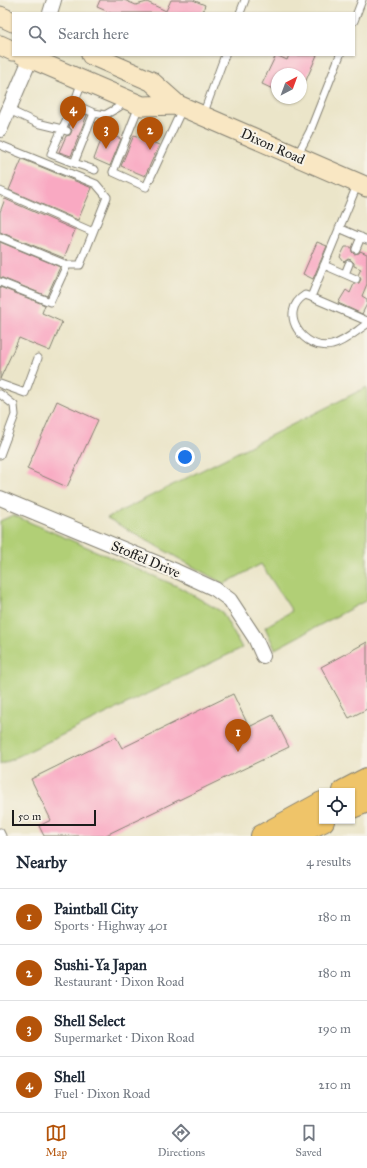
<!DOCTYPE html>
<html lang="en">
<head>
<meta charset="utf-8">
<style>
  :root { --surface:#fff; --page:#f2f2f3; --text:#1f2937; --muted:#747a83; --line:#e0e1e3; --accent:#b45309 }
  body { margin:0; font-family:"IM FELL Great Primer",serif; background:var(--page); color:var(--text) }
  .controls { position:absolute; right:12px; bottom:12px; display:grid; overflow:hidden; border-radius:0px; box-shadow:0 1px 3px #0004 }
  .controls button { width:36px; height:36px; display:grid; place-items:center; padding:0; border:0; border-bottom:1px solid var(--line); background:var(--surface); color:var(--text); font:20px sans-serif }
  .compass { position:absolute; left:271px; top:68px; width:36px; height:36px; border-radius:50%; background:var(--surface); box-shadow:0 1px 3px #0004; rotate:41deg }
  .scale { position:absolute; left:12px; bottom:10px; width:84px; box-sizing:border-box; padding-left:4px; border:2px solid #1c1c1c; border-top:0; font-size:11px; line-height:14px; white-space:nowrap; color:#1c1c1c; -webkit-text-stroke:3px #f7f3e8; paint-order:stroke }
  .you { position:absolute; left:185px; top:457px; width:14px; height:14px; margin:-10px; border:3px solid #fff; border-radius:50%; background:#1a73e8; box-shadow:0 0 0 6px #1a73e833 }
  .badge { display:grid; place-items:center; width:26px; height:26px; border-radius:50%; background:var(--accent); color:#fff; font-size:13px; font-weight:700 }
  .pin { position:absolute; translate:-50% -33px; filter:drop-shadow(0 1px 2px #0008) }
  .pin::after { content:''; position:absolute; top:21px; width:14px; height:12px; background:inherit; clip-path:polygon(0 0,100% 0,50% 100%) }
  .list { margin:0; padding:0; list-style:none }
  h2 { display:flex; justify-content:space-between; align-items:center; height:52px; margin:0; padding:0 16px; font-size:17px }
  h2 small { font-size:13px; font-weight:400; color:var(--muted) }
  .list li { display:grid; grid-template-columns:26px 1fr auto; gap:12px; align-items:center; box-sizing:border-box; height:56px; padding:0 16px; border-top:1px solid var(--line) }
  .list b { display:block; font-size:15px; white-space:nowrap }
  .list p { margin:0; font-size:13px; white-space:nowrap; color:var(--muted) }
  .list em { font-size:13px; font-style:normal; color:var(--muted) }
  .icon { flex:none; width:22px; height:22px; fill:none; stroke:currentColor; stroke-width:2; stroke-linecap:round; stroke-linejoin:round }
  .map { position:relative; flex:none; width:367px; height:836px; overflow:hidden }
  .search { position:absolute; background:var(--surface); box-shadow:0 1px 3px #0004; left:12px; right:12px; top:12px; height:44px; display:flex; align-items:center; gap:10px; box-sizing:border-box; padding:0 14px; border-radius:0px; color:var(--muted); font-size:15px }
  .sheet { height:276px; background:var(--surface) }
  nav { display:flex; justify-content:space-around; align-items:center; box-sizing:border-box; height:56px; border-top:1px solid var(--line); background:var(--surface); font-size:11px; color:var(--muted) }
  nav a { display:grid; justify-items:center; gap:2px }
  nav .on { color:var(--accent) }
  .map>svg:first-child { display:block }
  .green { fill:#b1cf76; stroke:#667649 }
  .building { fill:#f9a9c2 }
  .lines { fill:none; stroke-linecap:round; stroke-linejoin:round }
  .lane-casing { stroke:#848072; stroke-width:9 }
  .street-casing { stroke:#848072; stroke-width:16 }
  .secondary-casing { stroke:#848072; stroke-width:21 }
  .highway-casing { stroke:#848072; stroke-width:24 }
  .lane { stroke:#fff; stroke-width:7 }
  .street { stroke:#fff; stroke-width:14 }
  .secondary { stroke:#f9e7c3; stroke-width:19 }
  .highway { stroke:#efc469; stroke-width:22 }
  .labels { text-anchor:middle; stroke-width:4; stroke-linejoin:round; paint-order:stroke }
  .street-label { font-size:14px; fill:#1c1c1c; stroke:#f7f3e8 }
</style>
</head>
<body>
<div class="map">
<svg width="367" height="836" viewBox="0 0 367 836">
  <rect width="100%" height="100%" fill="#f7f3e8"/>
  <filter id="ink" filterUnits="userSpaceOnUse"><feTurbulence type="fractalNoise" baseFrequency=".025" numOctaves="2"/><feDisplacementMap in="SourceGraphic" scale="8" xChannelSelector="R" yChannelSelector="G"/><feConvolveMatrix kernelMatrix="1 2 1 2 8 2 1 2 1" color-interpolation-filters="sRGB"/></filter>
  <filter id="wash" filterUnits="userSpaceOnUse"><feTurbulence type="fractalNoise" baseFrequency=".012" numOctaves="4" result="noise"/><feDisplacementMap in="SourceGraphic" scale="16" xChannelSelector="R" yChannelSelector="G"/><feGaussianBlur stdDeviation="0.9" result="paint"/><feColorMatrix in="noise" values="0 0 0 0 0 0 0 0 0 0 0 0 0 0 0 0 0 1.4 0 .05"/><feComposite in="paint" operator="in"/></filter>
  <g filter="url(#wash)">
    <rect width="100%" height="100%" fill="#ebe5c9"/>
    <path class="green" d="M367 387V600L275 649 265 627 292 611 261 564 224 584 107 518Z
      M13 515 179 587 222 612 242 648 0 765V521Z"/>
    <g id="blocks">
      <path class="building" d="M100 0H124L136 5 147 2 166 11 171 0H193L205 5 202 13H111L97 7Z
        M276 55 287 60 289 55H317L301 92V74H277V91L262 84Z
        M76 111 87 115 71 156 59 152 66 136 70 135 71 133 72 130 69 127Z
        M104 132 121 139 110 166 94 159Z
        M134 135 159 145 145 176 121 166Z
        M22 159 92 188 78 220 9 190Z
        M5 199 75 230 64 258 0 232V212Z
        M0 242 60 267 47 296 0 277Z
        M317 242 327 246 313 279 303 274Z
        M345 247H351L352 252 354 254 359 253 360 251 367 254V284L362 296 367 299V304L362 314 338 303 346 290 350 293 354 284 359 283 361 279 358 275 361 269 354 266V263L351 260 348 259 344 262 340 257Z
        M0 287 45 305 42 313 62 322 50 351 19 338 0 379Z
        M57 401 98 420 67 487 27 469Z
        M367 642V709L349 718 321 667Z
        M233 694 249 727 273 715 289 747 104 836H44L39 826 51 820 31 779 116 737 122 748Z"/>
    </g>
  </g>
  <g filter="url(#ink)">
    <use href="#blocks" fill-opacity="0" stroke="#848072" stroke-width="1"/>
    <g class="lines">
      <defs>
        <path id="lane" d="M240 13 245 0
          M354 21 362 0
          M74 104 82 81
          M139 106 113 172 146 187 183 107
          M9 110 37 123 62 129 51 154 74 163 94 113 105 115 119 107 124 101
          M203 115 225 55
          M67 131 62 129 74 104 94 113
          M0 145 96 184 107 197 80 265H67L0 237
          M297 156 310 131 340 55
          M74 163 95 170
          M358 183 311 297 367 321
          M0 191 93 232
          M339 228 367 240
          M356 249 361 237
          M324 265 356 279
          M345 274 349 264
          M0 282 50 302 67 265
          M311 297 305 295C276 313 305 352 332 345 345 342 356 331 367 324
          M0 384 25 393 38 358
          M0 394 14 405 15 415 0 455
          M0 832 2 836"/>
        <path id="street" d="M50 13 54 0
          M0 130 32 55
          M0 498 176 571 215 589 230 600 255 638 263 656"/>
        <path id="secondary" d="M0 16 13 22
          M0 45 13 51
          M23 55 142 106 178 105
          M91 55 151 81 178 105 367 187"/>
        <path id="highway" d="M344 791 367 779
          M352 807 367 801
          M262 836 322 803
          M291 836 323 821"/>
      </defs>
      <use href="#lane" class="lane-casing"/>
      <use href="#street" class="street-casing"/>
      <use href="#secondary" class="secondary-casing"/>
      <use href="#highway" class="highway-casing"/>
      <use href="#lane" class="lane"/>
      <use href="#street" class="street"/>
      <use href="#secondary" class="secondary"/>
      <use href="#highway" class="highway"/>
    </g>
  </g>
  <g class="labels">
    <g class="street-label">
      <text transform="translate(273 146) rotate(24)" y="5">Dixon Road</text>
      <text transform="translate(146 559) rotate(23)" y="5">Stoffel Drive</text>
    </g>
  </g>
</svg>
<div class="controls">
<button><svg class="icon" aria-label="locate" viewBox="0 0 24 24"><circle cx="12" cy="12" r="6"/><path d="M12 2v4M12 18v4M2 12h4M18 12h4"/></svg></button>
</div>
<svg class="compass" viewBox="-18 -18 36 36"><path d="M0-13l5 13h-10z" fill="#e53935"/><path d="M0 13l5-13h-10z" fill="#747a83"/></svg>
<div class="scale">50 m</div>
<div class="you"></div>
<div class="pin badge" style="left:238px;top:752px">1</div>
<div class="pin badge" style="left:150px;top:150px">2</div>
<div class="pin badge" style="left:106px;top:149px">3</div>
<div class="pin badge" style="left:73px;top:129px">4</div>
<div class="search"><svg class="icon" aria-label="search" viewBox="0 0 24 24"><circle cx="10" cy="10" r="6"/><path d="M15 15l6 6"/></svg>Search here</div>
</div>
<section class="sheet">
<h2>Nearby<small>4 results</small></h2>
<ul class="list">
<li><span class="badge">1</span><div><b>Paintball City</b><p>Sports · Highway 401</p></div><em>180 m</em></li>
<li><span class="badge">2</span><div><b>Sushi-Ya Japan</b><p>Restaurant · Dixon Road</p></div><em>180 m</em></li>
<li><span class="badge">3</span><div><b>Shell Select</b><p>Supermarket · Dixon Road</p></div><em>190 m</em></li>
<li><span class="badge">4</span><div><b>Shell</b><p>Fuel · Dixon Road</p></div><em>210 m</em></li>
</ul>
</section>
<nav>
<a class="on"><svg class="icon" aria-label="map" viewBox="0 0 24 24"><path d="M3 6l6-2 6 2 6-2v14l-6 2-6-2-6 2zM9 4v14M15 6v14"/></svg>Map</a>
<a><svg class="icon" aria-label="directions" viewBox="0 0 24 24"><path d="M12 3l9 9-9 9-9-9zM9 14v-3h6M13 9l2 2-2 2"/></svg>Directions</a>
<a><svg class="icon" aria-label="saved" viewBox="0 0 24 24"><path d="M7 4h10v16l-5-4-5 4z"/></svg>Saved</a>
</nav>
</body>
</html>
